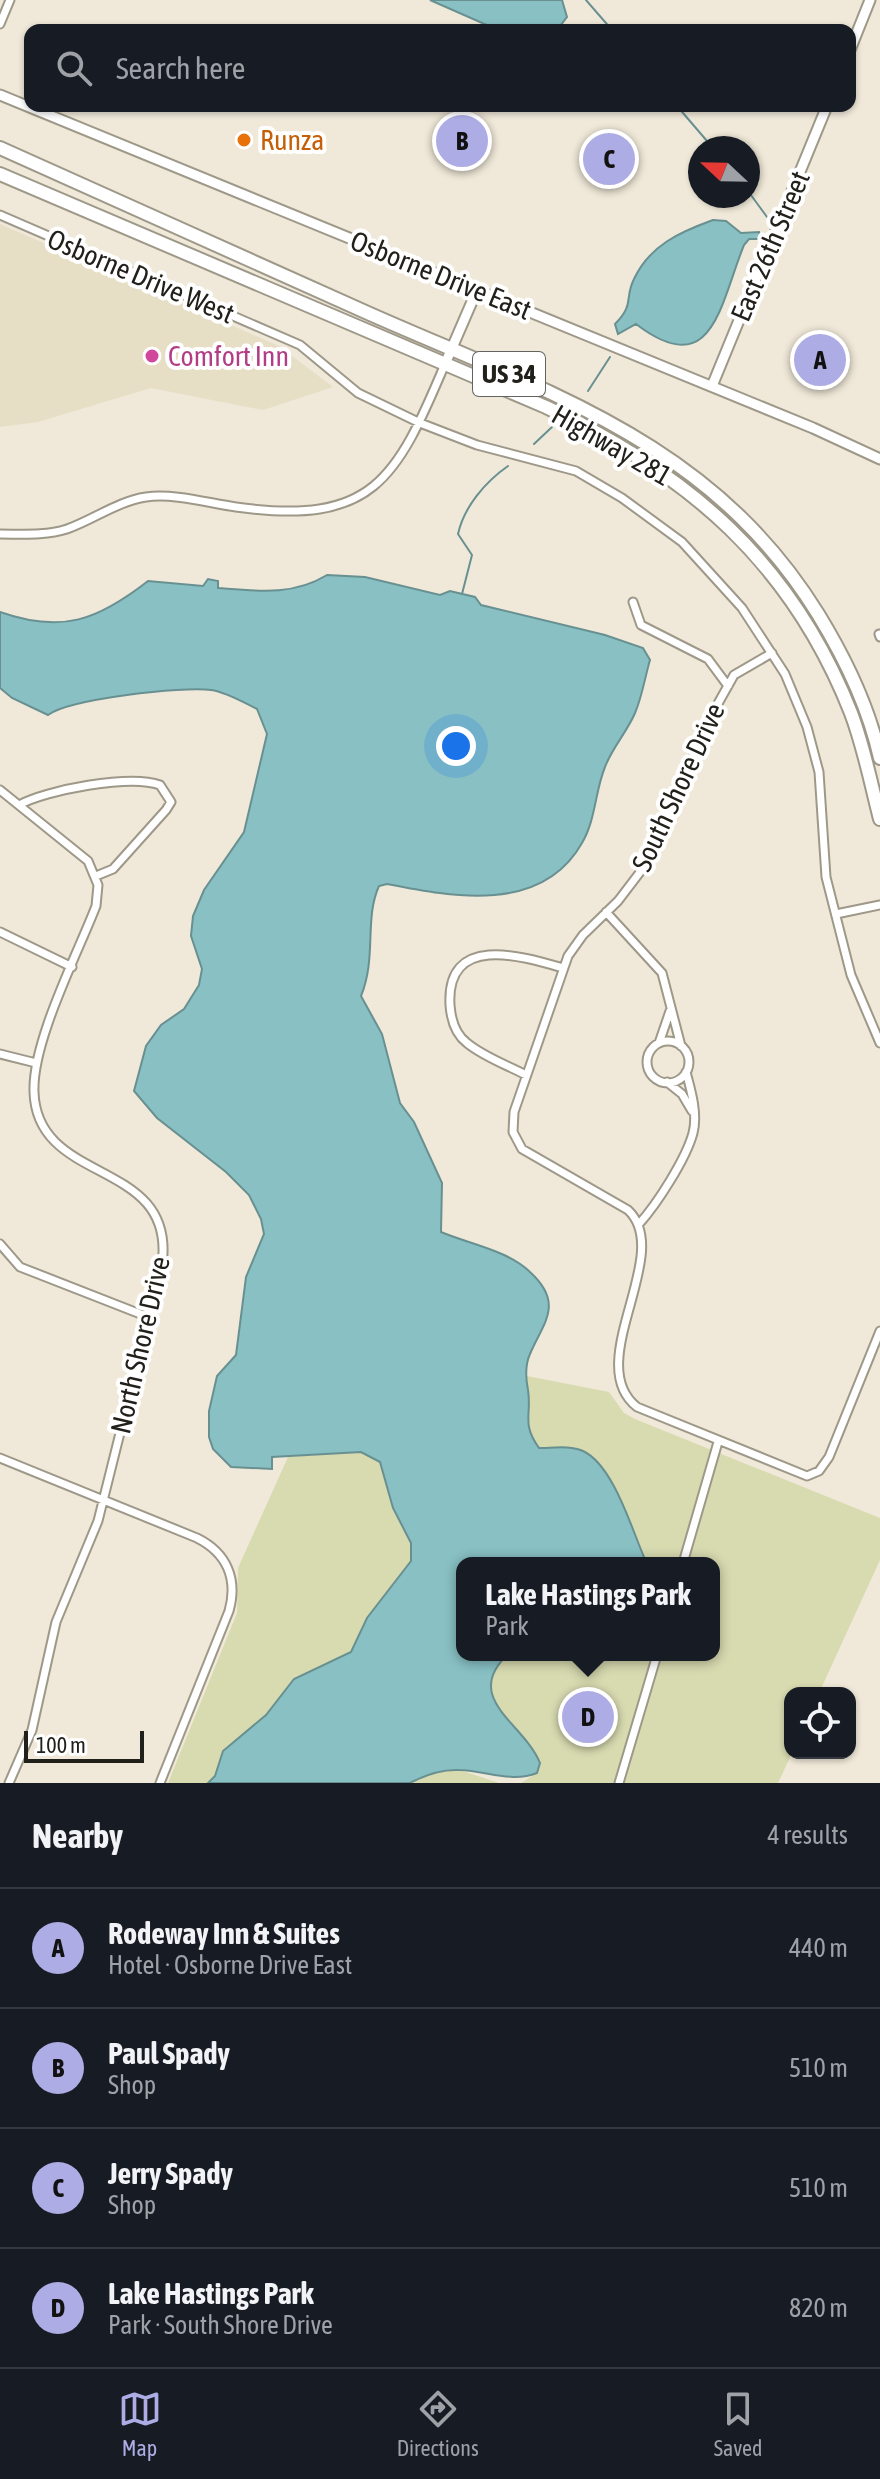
<!DOCTYPE html>
<html lang="en">
<head>
<meta charset="utf-8">
<style>
  :root { --surface:#171b24; --page:#242831; --text:#f1f3f6; --muted:#9ea1a6; --line:#363941; --accent:#adace4 }
  body { margin:0; font-family:"Asap Condensed",sans-serif; background:var(--page); color:var(--text) }
  .controls { position:absolute; right:24px; bottom:24px; display:grid; overflow:hidden; border-radius:16px; box-shadow:0 2px 6px #0004 }
  .controls button { width:72px; height:72px; display:grid; place-items:center; padding:0; border:0; border-bottom:2px solid var(--line); background:var(--surface); color:var(--text); font:40px sans-serif }
  .compass { position:absolute; left:688px; top:136px; width:72px; height:72px; border-radius:50%; background:var(--surface); box-shadow:0 2px 6px #0004; rotate:292deg }
  .scale { position:absolute; left:24px; bottom:20px; width:120px; box-sizing:border-box; padding-left:8px; border:4px solid #22201a; border-top:0; font-size:22px; line-height:28px; white-space:nowrap; color:#22201a; -webkit-text-stroke:6px #fff; paint-order:stroke }
  .you { position:absolute; left:456px; top:746px; width:28px; height:28px; margin:-20px; border:6px solid #fff; border-radius:50%; background:#1a73e8; box-shadow:0 0 0 12px #1a73e833 }
  .badge { display:grid; place-items:center; width:52px; height:52px; border-radius:50%; background:var(--accent); color:#111; font-size:26px; font-weight:700 }
  .pin { position:absolute; translate:-50% -50%; border:4px solid #fff; box-shadow:0 2px 8px #0006 }
  .popup { position:absolute; left:456px; top:1557px; width:264px; height:104px; box-sizing:border-box; display:grid; place-content:center; border-radius:16px; background:var(--surface); filter:drop-shadow(0 2px 6px #0005); font-size:26px; white-space:nowrap; color:var(--muted) }
  .popup b { font-size:30px; color:var(--text) }
  .popup::after { content:''; position:absolute; left:50%; top:100%; margin-left:-16px; border:16px solid transparent; border-top-color:var(--surface) }
  .list { margin:0; padding:0; list-style:none }
  h2 { display:flex; justify-content:space-between; align-items:center; height:104px; margin:0; padding:0 32px; font-size:34px }
  h2 small { font-size:26px; font-weight:400; color:var(--muted) }
  .list li { display:grid; grid-template-columns:52px 1fr auto; gap:24px; align-items:center; box-sizing:border-box; height:120px; padding:0 32px; border-top:2px solid var(--line) }
  .list b { display:block; font-size:30px; white-space:nowrap }
  .list p { margin:0; font-size:26px; white-space:nowrap; color:var(--muted) }
  .list em { font-size:26px; font-style:normal; color:var(--muted) }
  .icon { flex:none; width:44px; height:44px; fill:none; stroke:currentColor; stroke-width:2; stroke-linecap:round; stroke-linejoin:round }
  .map { position:relative; flex:none; width:880px; height:1783px; overflow:hidden }
  .search { position:absolute; background:var(--surface); box-shadow:0 2px 6px #0004; left:24px; right:24px; top:24px; height:88px; display:flex; align-items:center; gap:20px; box-sizing:border-box; padding:0 28px; border-radius:16px; color:var(--muted); font-size:30px }
  .sheet { height:584px; background:var(--surface) }
  nav { display:flex; justify-content:space-around; align-items:center; box-sizing:border-box; height:112px; border-top:2px solid var(--line); background:var(--surface); font-size:22px; color:var(--muted) }
  nav a { display:grid; justify-items:center; gap:4px }
  nav .on { color:var(--accent) }
  .map>svg:first-child { display:block }
  .built { fill:#e7dec6 }
  .green { fill:#d8dbb0 }
  .water { fill:#88c0c4; stroke:#699091; stroke-width:2 }
  .lines { fill:none; stroke-linecap:round; stroke-linejoin:round }
  .stream { stroke:#699091; stroke-width:2 }
  .minor-casing { stroke:#9e9889; stroke-width:11 }
  .tertiary-casing { stroke:#9e9889; stroke-width:13 }
  .trunk-casing { stroke:#9e9889; stroke-width:16 }
  .minor { stroke:#fff; stroke-width:7 }
  .tertiary { stroke:#fff; stroke-width:9 }
  .trunk { stroke:#fff; stroke-width:12 }
  .food-dot { fill:#e8710a; stroke:#fff; stroke-width:3 }
  .hotel-dot { fill:#d1479c; stroke:#fff; stroke-width:3 }
  .labels { text-anchor:middle; stroke-width:8; stroke-linejoin:round; paint-order:stroke }
  .shield { fill:#fff; stroke:#64635f; stroke-width:2 }
  .shield-label { font-size:26px; font-weight:bold; fill:#22201a }
  .food-label { font-size:28px; fill:#c56008; stroke:#fff; text-anchor:start }
  .street-label { font-size:28px; fill:#22201a; stroke:#fff }
  .hotel-label { font-size:28px; fill:#b23c85; stroke:#fff; text-anchor:start }
</style>
</head>
<body>
<div class="map">
<svg width="880" height="1783" viewBox="0 0 880 1783">
  <rect width="100%" height="100%" fill="#f0e9d9"/>
  <path class="built" d="M0 224 279 346 333 387 263 410 151 388 38 422 0 427Z"/>
  <path class="green" d="M527 1376 609 1392 624 1413 635 1419 880 1518V1560L819 1693H790L792 1753 778 1783H521L537 1773 540 1763C516 1722 469 1701 504 1656L714 1655V1563H645L620 1499 539 1448C524 1427 524 1400 527 1376Z
    M361 1452 380 1462 393 1508 411 1543V1561L367 1618 351 1652 294 1679 266 1715 223 1751 215 1776 208 1783H168L237 1613 238 1568 288 1457Z
    M460 1770 499 1783H410L436 1772Z"/>
  <path class="water" d="M430 0H562L567 17 557 30H498Z
    M713 220 726 221 741 233 759 232 761 239H749L744 245C720 304 713 383 636 324L618 334 615 324C635 304 624 299 634 279 650 245 680 232 713 220Z
    M327 575 365 577 440 595 450 591 475 597 481 605 605 635 643 648 650 660C645 677 642 697 635 713 627 732 612 748 605 767 595 791 596 819 582 843 542 914 453 897 387 884L379 886C364 919 377 957 361 996L382 1034 400 1103 414 1122 442 1183 441 1232C469 1244 507 1250 530 1272 565 1304 543 1323 530 1354 525 1365 526 1380 528 1390 532 1415 521 1423 539 1448 552 1448 571 1445 583 1451 613 1465 631 1527 644 1557L645 1563H462V1655H507C462 1699 524 1723 540 1763L537 1773C512 1783 488 1771 459 1770 442 1769 425 1775 410 1783H208L215 1776 223 1751 266 1715 294 1679 351 1652 367 1618 411 1561V1543L393 1508 380 1462 361 1452 272 1457V1469L231 1467 213 1449 209 1437V1411L217 1376 236 1355 246 1277 264 1234 261 1219 249 1195 226 1172 157 1118 134 1091 146 1046 161 1025 184 1009 199 985 202 969 191 936 193 916 204 890 244 832 267 734 257 709C243 702 226 692 211 690 183 686 69 699 48 715L12 698 0 688V612C62 634 98 620 148 581L203 586 208 579 218 581V588C257 591 293 596 327 575Z"/>
  <g class="lines">
    <path class="stream" d="M586 0 612 30
      M677 106 713 148
      M748 191 767 217
      M588 391 610 357
      M534 444 552 427
      M462 594 472 555 458 534C464 507 485 482 508 466"/>
    <defs>
      <path id="minor" d="M0 24 10 0
        M0 215 300 345 358 393 420 423 477 445 576 471 622 498 682 542 742 608 785 674 807 727 819 772 826 877 851 975 880 1043
        M0 534C22 534 45 536 67 529 93 520 118 501 146 497 174 493 208 503 236 507 373 526 396 480 445 364
        M633 602 641 625 708 659 728 686
        M879 634 880 637
        M772 653 734 675 711 716 647 863 618 901 583 935 568 956 514 1112 513 1132 522 1149 628 1210C675 1254 581 1363 637 1407L807 1476 819 1471 829 1457 880 1331
        M0 790 88 861 98 885 96 906C77 955 32 1042 34 1092 37 1187 177 1157 162 1265L98 1521 56 1622 32 1730 9 1783
        M19 805C46 790 130 774 160 785L171 802 166 810 113 869 96 876
        M606 912 662 973 681 1046
        M836 914 880 905
        M0 932 72 967
        M647 1062a21 21 0 1 1 42 0a21 21 0 1 1-42 0Z
        M659 1043 670 1011
        M0 1054 36 1063
        M526 1075C507 1065 484 1057 467 1043 455 1034 451 1019 450 1005 446 933 522 956 563 968
        M667 1082 682 1094 692 1111
        M639 1224C657 1204 686 1159 693 1133 698 1114 691 1090 686 1072
        M0 1244 20 1267 148 1317
        M0 1458 197 1538C227 1553 238 1579 229 1611L160 1783
        M683 1563 718 1442
        M619 1783 657 1655"/>
      <path id="tertiary" d="M850 50 870 0
        M0 95 813 428 880 459
        M445 364 477 290
        M712 386 827 106"/>
      <path id="trunk" d="M0 148C123 203 247 259 370 314 546 392 711 441 818 614 845 658 869 708 880 758
        M0 174 546 407C689 474 792 563 851 713 864 747 871 784 880 819"/>
    </defs>
    <use href="#minor" class="minor-casing"/>
    <use href="#tertiary" class="tertiary-casing"/>
    <use href="#trunk" class="trunk-casing"/>
    <use href="#minor" class="minor"/>
    <use href="#tertiary" class="tertiary"/>
    <use href="#trunk" class="trunk"/>
  </g>
  <circle class="food-dot" cx="244" cy="140" r="8"/>
  <circle class="hotel-dot" cx="152" cy="356" r="8"/>
  <g class="labels">
    <rect class="shield" x="473" y="352" width="72" height="44" rx="6"/>
    <g class="shield-label">
      <text x="509" y="383">US 34</text>
    </g>
    <g class="food-label">
      <text x="260" y="150">Runza</text>
    </g>
    <g class="street-label">
      <text transform="translate(770 246) rotate(-67)" y="10">East 26th Street</text>
      <text transform="translate(441 275) rotate(22)" y="10">Osborne Drive East</text>
      <text transform="translate(141 276) rotate(23)" y="10">Osborne Drive West</text>
      <text transform="translate(612 445) rotate(30)" y="10">Highway 281</text>
      <text transform="translate(678 787) rotate(-65)" y="10">South Shore Drive</text>
      <text transform="translate(140 1345) rotate(-77)" y="10">North Shore Drive</text>
    </g>
    <g class="hotel-label">
      <text x="168" y="366">Comfort Inn</text>
    </g>
  </g>
</svg>
<div class="controls">
<button><svg class="icon" aria-label="locate" viewBox="0 0 24 24"><circle cx="12" cy="12" r="6"/><path d="M12 2v4M12 18v4M2 12h4M18 12h4"/></svg></button>
</div>
<svg class="compass" viewBox="-18 -18 36 36"><path d="M0-13l5 13h-10z" fill="#e53935"/><path d="M0 13l5-13h-10z" fill="#9ea1a6"/></svg>
<div class="scale">100 m</div>
<div class="you"></div>
<div class="pin badge" style="left:820px;top:360px">A</div>
<div class="pin badge" style="left:462px;top:141px">B</div>
<div class="pin badge" style="left:609px;top:159px">C</div>
<div class="pin badge" style="left:588px;top:1717px">D</div>
<div class="popup"><b>Lake Hastings Park</b>Park</div>
<div class="search"><svg class="icon" aria-label="search" viewBox="0 0 24 24"><circle cx="10" cy="10" r="6"/><path d="M15 15l6 6"/></svg>Search here</div>
</div>
<section class="sheet">
<h2>Nearby<small>4 results</small></h2>
<ul class="list">
<li><span class="badge">A</span><div><b>Rodeway Inn &amp; Suites</b><p>Hotel · Osborne Drive East</p></div><em>440 m</em></li>
<li><span class="badge">B</span><div><b>Paul Spady</b><p>Shop</p></div><em>510 m</em></li>
<li><span class="badge">C</span><div><b>Jerry Spady</b><p>Shop</p></div><em>510 m</em></li>
<li><span class="badge">D</span><div><b>Lake Hastings Park</b><p>Park · South Shore Drive</p></div><em>820 m</em></li>
</ul>
</section>
<nav>
<a class="on"><svg class="icon" aria-label="map" viewBox="0 0 24 24"><path d="M3 6l6-2 6 2 6-2v14l-6 2-6-2-6 2zM9 4v14M15 6v14"/></svg>Map</a>
<a><svg class="icon" aria-label="directions" viewBox="0 0 24 24"><path d="M12 3l9 9-9 9-9-9zM9 14v-3h6M13 9l2 2-2 2"/></svg>Directions</a>
<a><svg class="icon" aria-label="saved" viewBox="0 0 24 24"><path d="M7 4h10v16l-5-4-5 4z"/></svg>Saved</a>
</nav>
</body>
</html>
